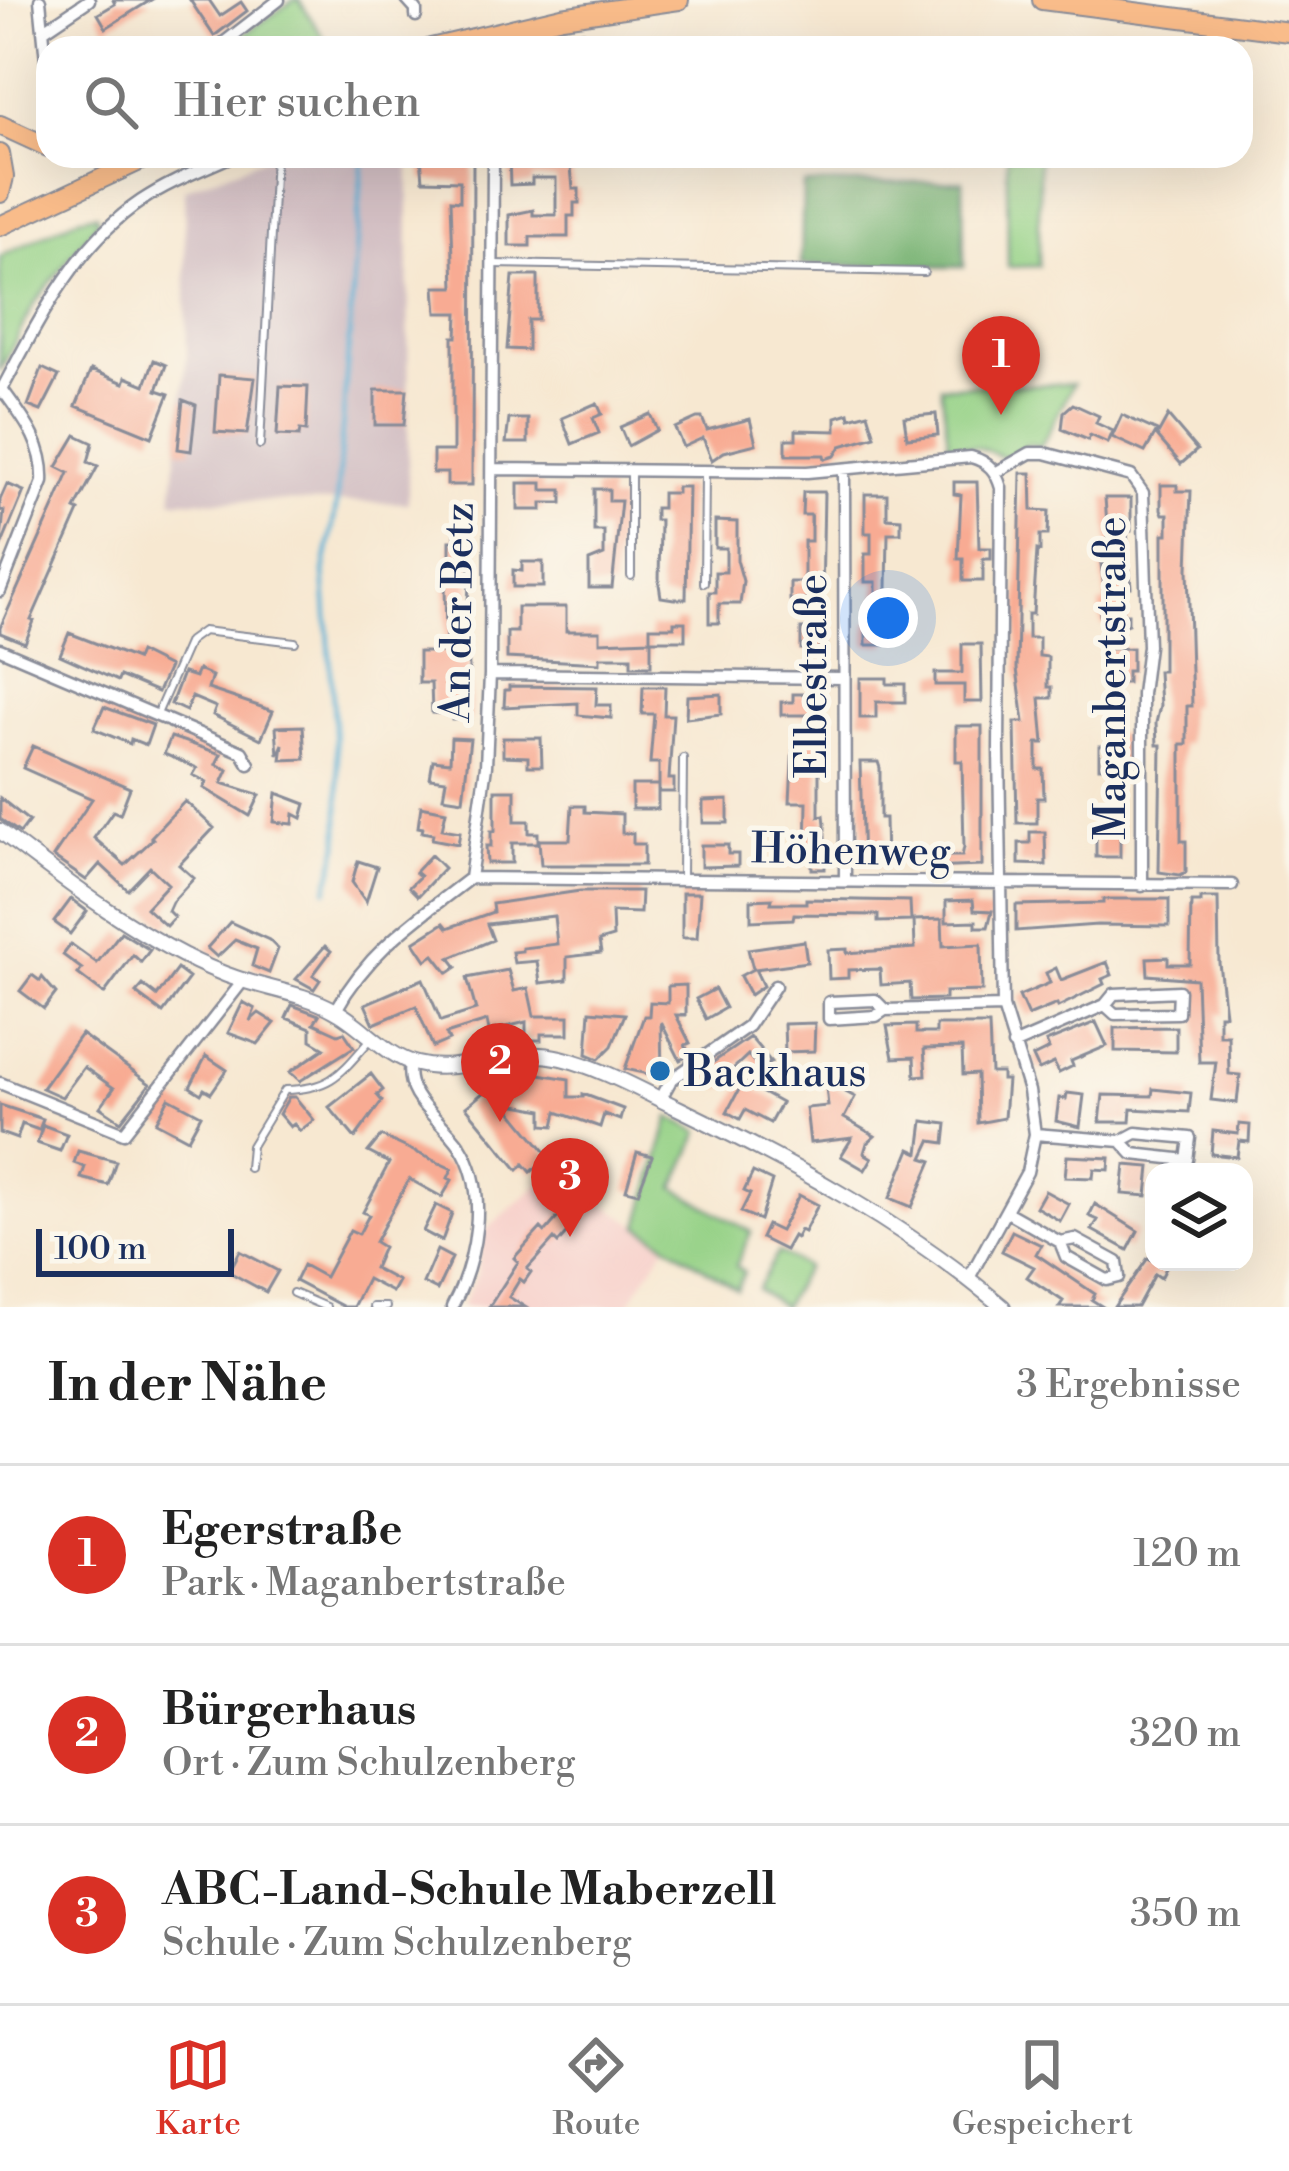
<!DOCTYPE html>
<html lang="de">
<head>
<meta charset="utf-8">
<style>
  :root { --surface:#fff; --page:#f2f2f2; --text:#222; --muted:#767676; --line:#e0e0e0; --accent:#d93025 }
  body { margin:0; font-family:"Libre Bodoni",serif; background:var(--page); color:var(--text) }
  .controls { position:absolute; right:36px; bottom:36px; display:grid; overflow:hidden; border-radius:24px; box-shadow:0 12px 48px #0002 }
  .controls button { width:108px; height:108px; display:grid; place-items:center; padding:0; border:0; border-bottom:3px solid var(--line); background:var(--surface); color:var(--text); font:60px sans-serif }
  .scale { position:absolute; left:36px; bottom:30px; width:198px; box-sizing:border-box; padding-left:12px; border:6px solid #1b2f5e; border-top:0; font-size:33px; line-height:42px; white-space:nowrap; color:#1b2f5e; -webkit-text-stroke:9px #fbf7ec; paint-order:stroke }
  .you { position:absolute; left:888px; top:618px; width:42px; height:42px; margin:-30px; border:9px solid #fff; border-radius:50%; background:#1a73e8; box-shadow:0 0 0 18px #1a73e833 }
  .badge { display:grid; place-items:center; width:78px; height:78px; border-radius:50%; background:var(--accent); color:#fff; font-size:39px; font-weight:700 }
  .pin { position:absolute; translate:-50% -99px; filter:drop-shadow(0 3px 6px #0008) }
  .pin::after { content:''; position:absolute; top:63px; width:42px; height:36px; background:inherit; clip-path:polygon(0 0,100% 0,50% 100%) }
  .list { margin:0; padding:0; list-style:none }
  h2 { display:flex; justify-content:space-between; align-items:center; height:156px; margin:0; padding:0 48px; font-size:51px }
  h2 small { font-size:39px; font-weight:400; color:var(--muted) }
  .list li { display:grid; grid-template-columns:78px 1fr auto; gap:36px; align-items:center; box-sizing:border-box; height:180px; padding:0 48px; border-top:3px solid var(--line) }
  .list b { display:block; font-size:45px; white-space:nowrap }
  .list p { margin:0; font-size:39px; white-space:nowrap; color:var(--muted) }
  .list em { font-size:39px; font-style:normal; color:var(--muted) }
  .icon { flex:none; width:66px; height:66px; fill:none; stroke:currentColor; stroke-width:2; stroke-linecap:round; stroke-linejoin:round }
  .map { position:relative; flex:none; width:1289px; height:1307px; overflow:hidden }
  .search { position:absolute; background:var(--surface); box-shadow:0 12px 48px #0002; left:36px; right:36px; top:36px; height:132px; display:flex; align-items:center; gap:30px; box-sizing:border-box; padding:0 42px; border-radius:36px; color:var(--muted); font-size:45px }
  .sheet { height:696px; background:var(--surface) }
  nav { display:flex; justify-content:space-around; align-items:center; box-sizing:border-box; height:168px; border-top:3px solid var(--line); background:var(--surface); font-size:33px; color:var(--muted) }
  nav a { display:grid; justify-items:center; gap:6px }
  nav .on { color:var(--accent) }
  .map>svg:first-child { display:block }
  .built { fill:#f7d0ca }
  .industrial { fill:#d2bec2 }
  .green { fill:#95d186; stroke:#588072; stroke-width:3 }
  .forest { fill:#78b373; stroke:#4a7168; stroke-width:3 }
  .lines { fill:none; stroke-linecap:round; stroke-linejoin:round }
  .stream { stroke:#58b1d5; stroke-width:4.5 }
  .building { fill:#f8ab93 }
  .service-casing { stroke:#898c98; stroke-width:10 }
  .minor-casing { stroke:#898c98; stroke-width:15 }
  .tertiary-casing { stroke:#898c98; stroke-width:18 }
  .primary-casing { stroke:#898c98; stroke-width:22 }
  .trunk-casing { stroke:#898c98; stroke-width:22 }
  .service { stroke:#fff; stroke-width:6 }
  .minor { stroke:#fff; stroke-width:10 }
  .tertiary { stroke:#fff; stroke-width:14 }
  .primary { stroke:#f9bc8a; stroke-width:18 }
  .trunk { stroke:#f9bc8a; stroke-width:18 }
  .poi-dot { fill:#1f6fb2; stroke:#fbf7ec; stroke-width:4.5 }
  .labels { text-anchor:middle; stroke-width:10; stroke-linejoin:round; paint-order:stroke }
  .street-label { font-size:42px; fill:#1b2f5e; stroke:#fbf7ec }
  .poi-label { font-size:42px; fill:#1b2f5e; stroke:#fbf7ec; text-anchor:start }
</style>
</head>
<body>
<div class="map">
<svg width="1289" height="1307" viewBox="0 0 1289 1307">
  <rect width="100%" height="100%" fill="#fbf7ec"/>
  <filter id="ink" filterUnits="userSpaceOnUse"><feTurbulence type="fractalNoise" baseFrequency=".00833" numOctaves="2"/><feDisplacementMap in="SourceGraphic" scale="24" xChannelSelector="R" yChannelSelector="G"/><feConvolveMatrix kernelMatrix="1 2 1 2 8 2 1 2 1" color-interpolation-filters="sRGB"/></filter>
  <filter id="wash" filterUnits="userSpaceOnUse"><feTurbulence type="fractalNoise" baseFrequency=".004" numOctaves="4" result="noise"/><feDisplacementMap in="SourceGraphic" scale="48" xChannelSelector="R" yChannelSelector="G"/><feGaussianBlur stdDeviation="2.7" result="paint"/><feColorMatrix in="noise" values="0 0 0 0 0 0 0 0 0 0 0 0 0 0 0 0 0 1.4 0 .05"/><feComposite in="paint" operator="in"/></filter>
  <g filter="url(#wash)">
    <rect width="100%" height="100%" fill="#f7e8d1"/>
    <path class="built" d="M563 1164 598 1200 667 1244 627 1307H461L477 1275 484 1231Z"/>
    <path class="industrial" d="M270 156H409L408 503 172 500 187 355 184 189Z"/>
    <path class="green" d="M294 0H299L325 40 323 48H224Z
      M1007 156H1039V266L1008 267Z
      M96 214 98 221 34 304 0 371V257L78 218Z
      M1073 384 1041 446 1026 444 1025 448C1000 466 1001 454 980 448 971 445 957 447 949 447L941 386Z
      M670 1117 700 1132 675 1188 751 1232 736 1266 744 1272 737 1289 639 1226Z
      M778 1252 806 1267 783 1307 757 1289Z"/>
    <path class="forest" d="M963 181 964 267 801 265 803 184Z"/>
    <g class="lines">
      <path class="stream" d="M327 890 339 845V788L324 572 336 508 363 156"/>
    </g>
    <g id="blocks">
      <path class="building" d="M113 0H151L106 28 98 14 115 4Z
        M190 0H209L220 16 241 2 247 11 214 36Z
        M421 156H473L472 485H447V473H433V451H453V337H457L458 313H437L435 287H454L451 200 460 201V181L423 180Z
        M509 156H570L573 189H579V203H574V216H568V237H530V246H509V215L533 210V215H556V178H532V184L510 185Z
        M513 276H538V320H528V350L507 349Z
        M154 360 166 365 157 390 169 394 152 437 76 406 91 370 124 383 126 377 145 385Z
        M42 368 59 376 41 411 28 406Z
        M219 375 255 378 247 434 215 432Z
        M280 386 308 387 306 431 300 430 299 436 277 435Z
        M375 390H407L404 425H375Z
        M183 400 196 405 191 451 178 449Z
        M597 403 602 414 593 418 599 433 572 444 562 418Z
        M1073 404 1099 416 1096 423 1113 431 1108 443 1090 435 1088 440 1062 429 1064 412Z
        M849 413 850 418 868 413 875 436 841 446 835 456 825 459 824 455H786V439H796V430L836 431V417Z
        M650 414 657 430 628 446 620 427Z
        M936 414 938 435 907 438 904 417Z
        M1122 415 1157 431 1145 452 1112 437Z
        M1168 416 1197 450 1181 464 1157 436Z
        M697 418H702L707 430 750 419 756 444 724 452 712 460 703 438 683 447 675 428Z
        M509 419H528V443H506Z
        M76 435 93 443 88 462 98 466 75 509 79 511 31 620 34 621 25 643 0 633V628L69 473 57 467Z
        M1021 473H1031L1032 510 1049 511 1048 535H1040V551L1037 550 1033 614H1028V638H1039V656L1048 657V687H1052V698H1040L1044 743H1037V769H1043L1044 798H1037V823H1017L1015 722H1024L1017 669Z
        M954 482H977L979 548H991V559H983V581H963V559H958L961 495 954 494Z
        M518 483H542V490H562V503H542V510H518Z
        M7 484 24 491 0 549 4 511 0 510V500Z
        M1161 485H1177V491H1191L1188 569 1192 706H1187V744H1181V841H1186V872L1180 875 1159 872 1161 745H1157L1156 723 1160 706 1158 671H1163V534H1168V514H1163L1161 509Z
        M677 487H688L686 599H674L661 597 659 584 660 520H655V508H662V493H677Z
        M594 489H609V501H621L612 588H589V561L604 555V531H594Z
        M803 492H824L822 600H790V582H804V541H811V515H802Z
        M865 494H887V518L901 519V533H888L886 645H866V622H876V582H865V554H871V533H865Z
        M1105 498H1131V531H1127L1131 587H1123V614H1128V624L1120 627 1102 625 1100 614V603H1106L1101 564H1110Z
        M715 521 737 522V560L743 581 740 604H719V623H709V592H715V572H726V548H715Z
        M455 534H472L467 619 471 719 452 720 451 714 432 713 431 683H419V652H446L445 580H450V541H455Z
        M522 562H543V587H513V570L522 571Z
        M813 601 826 602 827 649H801V629H813Z
        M517 607H566V631H600V642L650 640V627H674V622H685V640H651V666H631V657H600V663L507 658V632H517Z
        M69 633 136 659 139 652 169 667 158 692 120 676 118 681 60 655Z
        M962 644H981L982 702H964V685H935V673H962Z
        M1132 648V671H1127V683H1111L1110 671 1103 672V649Z
        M198 670 212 676 208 689 273 711 261 739 213 715 216 707 192 697 186 711 171 704 183 673 195 677Z
        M860 678H887V684H905V702H876V718H860Z
        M509 686 597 687 596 705H611V718L578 715V703L504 707 505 690H509Z
        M643 687H665L664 715H673L669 779H674V792H659V763H650L654 714H642Z
        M721 694V714L686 718 687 696Z
        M793 694H820V717H824L823 740H819V816L824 815 825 824V869H812V854H806L807 802H790L793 742H809V715H781V702H793Z
        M104 707 153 725 146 745 131 739 130 744 94 729Z
        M303 726 305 759 281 760 283 744 278 755 276 727Z
        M956 726H982V866L927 868V856H962L964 847 962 761H956Z
        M1106 734H1122L1125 767H1099V746H1106Z
        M171 737 221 754 216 764 228 770 222 783 260 795 250 816 204 788 207 782 193 775 197 768 164 754Z
        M451 738 470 739 463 800 443 797 446 780 430 778 433 760 450 762Z
        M503 738H541L542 766H528V757L503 756Z
        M33 746 130 788 120 814 113 811 94 838 125 865 153 839 151 837 185 801 214 828 179 865 194 878 172 902 168 911 174 917 166 926 146 908 168 884 150 867 128 890 100 864 86 880 53 857 92 799 23 768Z
        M860 762H878L880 768V818H885L886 865H863Z
        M632 785H658V809H632Z
        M495 790H515V821H529V833H538V843H512V863H487L486 846H491V831H495Z
        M277 793 306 804 302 818 294 814 293 824 274 822Z
        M0 798 29 821 20 833 0 819Z
        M728 800V823H703V801Z
        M421 806 446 811 442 829 460 832 458 844 432 839 433 834 422 832 423 828 418 827Z
        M572 806H585V812L622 814V833H633V844H644V865H541L539 840H570Z
        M1120 823V857H1096V830H1104V824Z
        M1030 832H1045L1046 865 1019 864V843H1030Z
        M701 845H728V854H738V866L701 867Z
        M431 855 444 868 418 896 409 887 420 876 415 872Z
        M358 861 377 867 366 902 352 882Z
        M580 891H641L640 913 612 912 613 937 599 941 601 953 567 957V980L540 983 537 961 514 963 512 952 522 951V948L557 944 554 916 487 924 493 940 450 958 457 967 448 973 434 955 426 960 414 942 444 923 448 928 493 912 492 904Z
        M682 893H700L697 938H682Z
        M1201 898H1218L1219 963 1225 1014H1219V1035H1228L1229 1074 1240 1075 1237 1103 1211 1100 1216 1062H1199L1196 979 1148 975 1147 958 1168 957V964H1190L1191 902H1201Z
        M71 899 87 911 70 934 54 922Z
        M772 899 771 903H806V899L910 901 911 921 878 922V915L794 914 793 919 751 921V900Z
        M1103 899H1169V926L1097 925 1016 931V905L1103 903Z
        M973 900 974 910 992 911 988 927H976V921L946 922V901Z
        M942 919 943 946 981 944 982 991 945 992V999L911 1000 910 983 881 985 880 969 848 970V978L829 979 828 950 847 949V953L915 948 914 920Z
        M230 922 269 940 278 949 269 973 252 966 257 949 235 940 217 957 207 948Z
        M121 932 150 950 141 962 133 955 104 994 78 974 82 969 63 955 71 944 97 963Z
        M804 941 807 962 755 969 763 986 750 995 740 976 753 969 748 949Z
        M325 946 331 951 313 975 320 980 314 989 296 979Z
        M1107 962 1112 975 1102 979 1104 984 1058 1007 1057 1004 1028 1016 1019 996 1050 983 1046 973 1056 968 1061 980Z
        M177 969 189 978 163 1013 136 993 143 985 157 996Z
        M508 970 514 991 528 988 534 1016H569V1034H541V1040H526V1022L489 1031 487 1021 446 1034 449 1040 433 1047 416 1006 374 1024 365 1004 423 979 441 1021 476 1010 467 978Z
        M32 975 40 981 42 977 56 993 44 1009 20 991Z
        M686 985V1015H676L690 1043 685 1045 690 1055 680 1060 661 1022 662 1077 625 1069 644 1016H649L650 1002 668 1003V986Z
        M715 989 725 1008 706 1019 696 999Z
        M243 1002 255 1009 250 1021 259 1013 275 1023 258 1044 228 1033Z
        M292 1005 319 1015 314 1023 338 1034 344 1032 354 1047 300 1081 290 1072 325 1048 311 1040V1028L286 1018Z
        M590 1011 625 1014 612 1046 599 1059 587 1054Z
        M1096 1022 1107 1046 1071 1061 1073 1066 1059 1073 1054 1063 1039 1070 1033 1057 1049 1049 1046 1042Z
        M815 1023 814 1051 785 1052 784 1024Z
        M916 1025V1033H936V1025H989L991 1073H1002V1080H1007L1004 1118 978 1123 977 1074 963 1075 962 1048 924 1049 926 1075 915 1076 914 1057 893 1058 887 1026Z
        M1176 1027V1052L1115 1051V1028Z
        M81 1034 150 1084 121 1121 100 1107 114 1088 84 1067 62 1097 42 1088Z
        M750 1037 771 1062 761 1070 748 1055 733 1069 739 1077 722 1088 706 1074V1067Z
        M206 1056 227 1070 211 1093 204 1089 201 1094 190 1087Z
        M539 1066V1074L569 1079V1097H583V1094L623 1109 620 1120 604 1114 600 1127 557 1112 554 1126 543 1125V1110L505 1103 549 1156 531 1172 524 1164 518 1170 466 1107 491 1086 505 1103 506 1068Z
        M371 1074 383 1090 377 1095 382 1101 355 1138 329 1107Z
        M743 1082 781 1103 770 1123 745 1110 740 1119 727 1112Z
        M834 1086 855 1097 844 1118 875 1136 867 1143 864 1153 872 1158 865 1170 841 1156 852 1138 810 1143 806 1108 828 1106 826 1087Z
        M1153 1089 1191 1093 1189 1112 1131 1109 1130 1122H1100L1103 1095 1152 1096Z
        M1067 1093 1084 1095 1080 1127 1056 1121 1059 1098 1066 1099Z
        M289 1097H295L314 1120 300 1131 294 1124 290 1127 279 1114Z
        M169 1098 201 1115 188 1139 156 1122Z
        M0 1105 43 1119 39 1130 22 1124 17 1139 0 1133Z
        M923 1121 947 1124 945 1143 931 1141 923 1158 932 1161 912 1207 890 1198 910 1149 919 1153Z
        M1239 1124 1250 1125 1249 1142 1239 1141 1237 1157 1211 1154 1213 1131 1238 1134Z
        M43 1125 67 1134 60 1151 37 1143Z
        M381 1136 452 1169 448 1178 452 1180 442 1197 409 1179 375 1242 383 1247 374 1268 398 1281 392 1292 367 1279 353 1307H344L295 1281 303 1265 325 1277 350 1230 359 1234 369 1215 363 1212 389 1163 368 1152Z
        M78 1151 116 1161 108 1185 81 1178 85 1167 74 1163Z
        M637 1152 652 1156 638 1193 626 1190Z
        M1067 1156 1110 1158 1109 1170 1094 1169 1093 1178 1065 1177Z
        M1125 1165 1150 1167 1147 1196 1122 1194Z
        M753 1172 772 1181 760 1220 741 1212 750 1194 744 1191Z
        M1045 1191 1069 1204 1060 1221 1036 1207Z
        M799 1195 818 1205 804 1232 800 1230 796 1238 793 1236 785 1250 761 1238 767 1225 780 1231Z
        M1095 1204 1138 1231 1128 1250 1092 1230 1098 1220 1089 1216Z
        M436 1205 452 1213 442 1241 423 1231Z
        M565 1209 578 1220 558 1243 554 1239 527 1269 531 1272 524 1282 520 1279 509 1297 525 1307H489L518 1262 514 1258 541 1228 545 1232Z
        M1012 1231 1041 1245 1036 1254 1095 1294 1092 1300 1103 1307H1059L1063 1301 1027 1277 1034 1267 1002 1251Z
        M437 1250 452 1258 437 1290 423 1283Z
        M240 1251 278 1271 266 1292 229 1272Z
        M1148 1258 1166 1268 1161 1278 1155 1274 1137 1307H1114Z"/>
    </g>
  </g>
  <g filter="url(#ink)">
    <use href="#blocks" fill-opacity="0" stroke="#898c98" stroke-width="3"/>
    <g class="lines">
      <defs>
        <path id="service" d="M492 264 924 272
          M260 445 275 156
          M631 576V472
          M704 583 705 473
          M157 714 189 641 203 631 295 642
          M682 877 683 758
          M249 1168 251 1146 285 1090C332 1089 341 1073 370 1040
          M293 1293 326 1307
          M373 1307H386"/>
        <path id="minor" d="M40 0 48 80
          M407 0 416 10V16
          M43 31 89 0
          M217 48 279 0
          M540 48 582 37
          M0 393C37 324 74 246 141 201 169 182 201 170 232 156
          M492 469 807 472 971 457C989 462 996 471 1001 488L999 749 1003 1007 1029 1091 1035 1134 1027 1172 969 1278
          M844 470 845 881
          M995 473 1030 453H1045L1131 476 1143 493 1148 646 1142 694V886
          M0 591 43 482C45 444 23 418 2 389
          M0 649 242 752 249 764
          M490 674 844 678
          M470 878 1232 885
          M336 1010C369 950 417 919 470 878L486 766 490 674 493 156
          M885 1010 876 1016 829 1019V1002L875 1000 885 1010 1003 1007
          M1013 1045 1105 1005 1114 994 1179 991 1178 1013 1115 1014 1105 1005
          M410 1062C403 1101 441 1117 460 1146 490 1192 476 1262 452 1307
          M0 1083 124 1133 243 981
          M660 1100 671 1080 748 1026 775 986
          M1035 1134 1121 1141 1136 1133 1190 1138 1187 1160 1133 1154 1121 1141
          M1007 1212 1060 1242 1075 1239 1117 1262 1119 1277 1107 1280 1066 1257 1060 1242"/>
        <path id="tertiary" d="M0 831C63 880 148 944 222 973 258 988 299 991 334 1010 363 1025 385 1056 417 1064 464 1076 506 1045 561 1058 602 1068 640 1090 678 1108 792 1163 906 1225 1003 1307"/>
        <path id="primary" d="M1042 0 1289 32
          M431 48 562 17 679 0"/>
        <path id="trunk" d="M0 125 48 147
          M0 154 4 177 0 193
          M93 156H107
          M0 226 150 156"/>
      </defs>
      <use href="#service" class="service-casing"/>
      <use href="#minor" class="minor-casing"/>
      <use href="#tertiary" class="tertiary-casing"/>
      <use href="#primary" class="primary-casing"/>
      <use href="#trunk" class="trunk-casing"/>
      <use href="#service" class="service"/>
      <use href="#minor" class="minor"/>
      <use href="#tertiary" class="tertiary"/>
      <use href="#primary" class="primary"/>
      <use href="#trunk" class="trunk"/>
    </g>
  </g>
  <circle class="poi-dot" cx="660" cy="1071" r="12"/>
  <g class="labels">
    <g class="street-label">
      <text transform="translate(456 612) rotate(-89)" y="15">An der Betz</text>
      <text transform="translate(811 676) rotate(-90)" y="15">Elbestraße</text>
      <text transform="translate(1110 678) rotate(-90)" y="15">Maganbertstraße</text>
      <text transform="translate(851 849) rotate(1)" y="15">Höhenweg</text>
    </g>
    <g class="poi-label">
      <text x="684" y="1086">Backhaus</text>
    </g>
  </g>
</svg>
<div class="controls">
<button><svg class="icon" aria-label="layers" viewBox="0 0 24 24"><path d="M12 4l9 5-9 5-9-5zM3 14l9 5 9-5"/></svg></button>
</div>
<div class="scale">100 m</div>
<div class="you"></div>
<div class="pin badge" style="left:1001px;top:415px">1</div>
<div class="pin badge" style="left:500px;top:1122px">2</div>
<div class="pin badge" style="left:570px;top:1237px">3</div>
<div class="search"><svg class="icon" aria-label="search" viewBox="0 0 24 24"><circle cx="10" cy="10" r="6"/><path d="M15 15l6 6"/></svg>Hier suchen</div>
</div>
<section class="sheet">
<h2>In der Nähe<small>3 Ergebnisse</small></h2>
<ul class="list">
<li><span class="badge">1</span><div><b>Egerstraße</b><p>Park · Maganbertstraße</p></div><em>120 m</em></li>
<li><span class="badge">2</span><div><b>Bürgerhaus</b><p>Ort · Zum Schulzenberg</p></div><em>320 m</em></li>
<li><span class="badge">3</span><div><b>ABC-Land-Schule Maberzell</b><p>Schule · Zum Schulzenberg</p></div><em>350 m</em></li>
</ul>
</section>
<nav>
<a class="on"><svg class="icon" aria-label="map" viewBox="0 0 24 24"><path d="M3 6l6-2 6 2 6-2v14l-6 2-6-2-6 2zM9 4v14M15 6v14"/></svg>Karte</a>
<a><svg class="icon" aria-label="directions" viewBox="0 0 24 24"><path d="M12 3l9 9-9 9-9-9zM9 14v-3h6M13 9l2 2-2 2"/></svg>Route</a>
<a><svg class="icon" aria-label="saved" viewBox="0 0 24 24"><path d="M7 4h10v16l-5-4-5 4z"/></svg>Gespeichert</a>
</nav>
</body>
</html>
